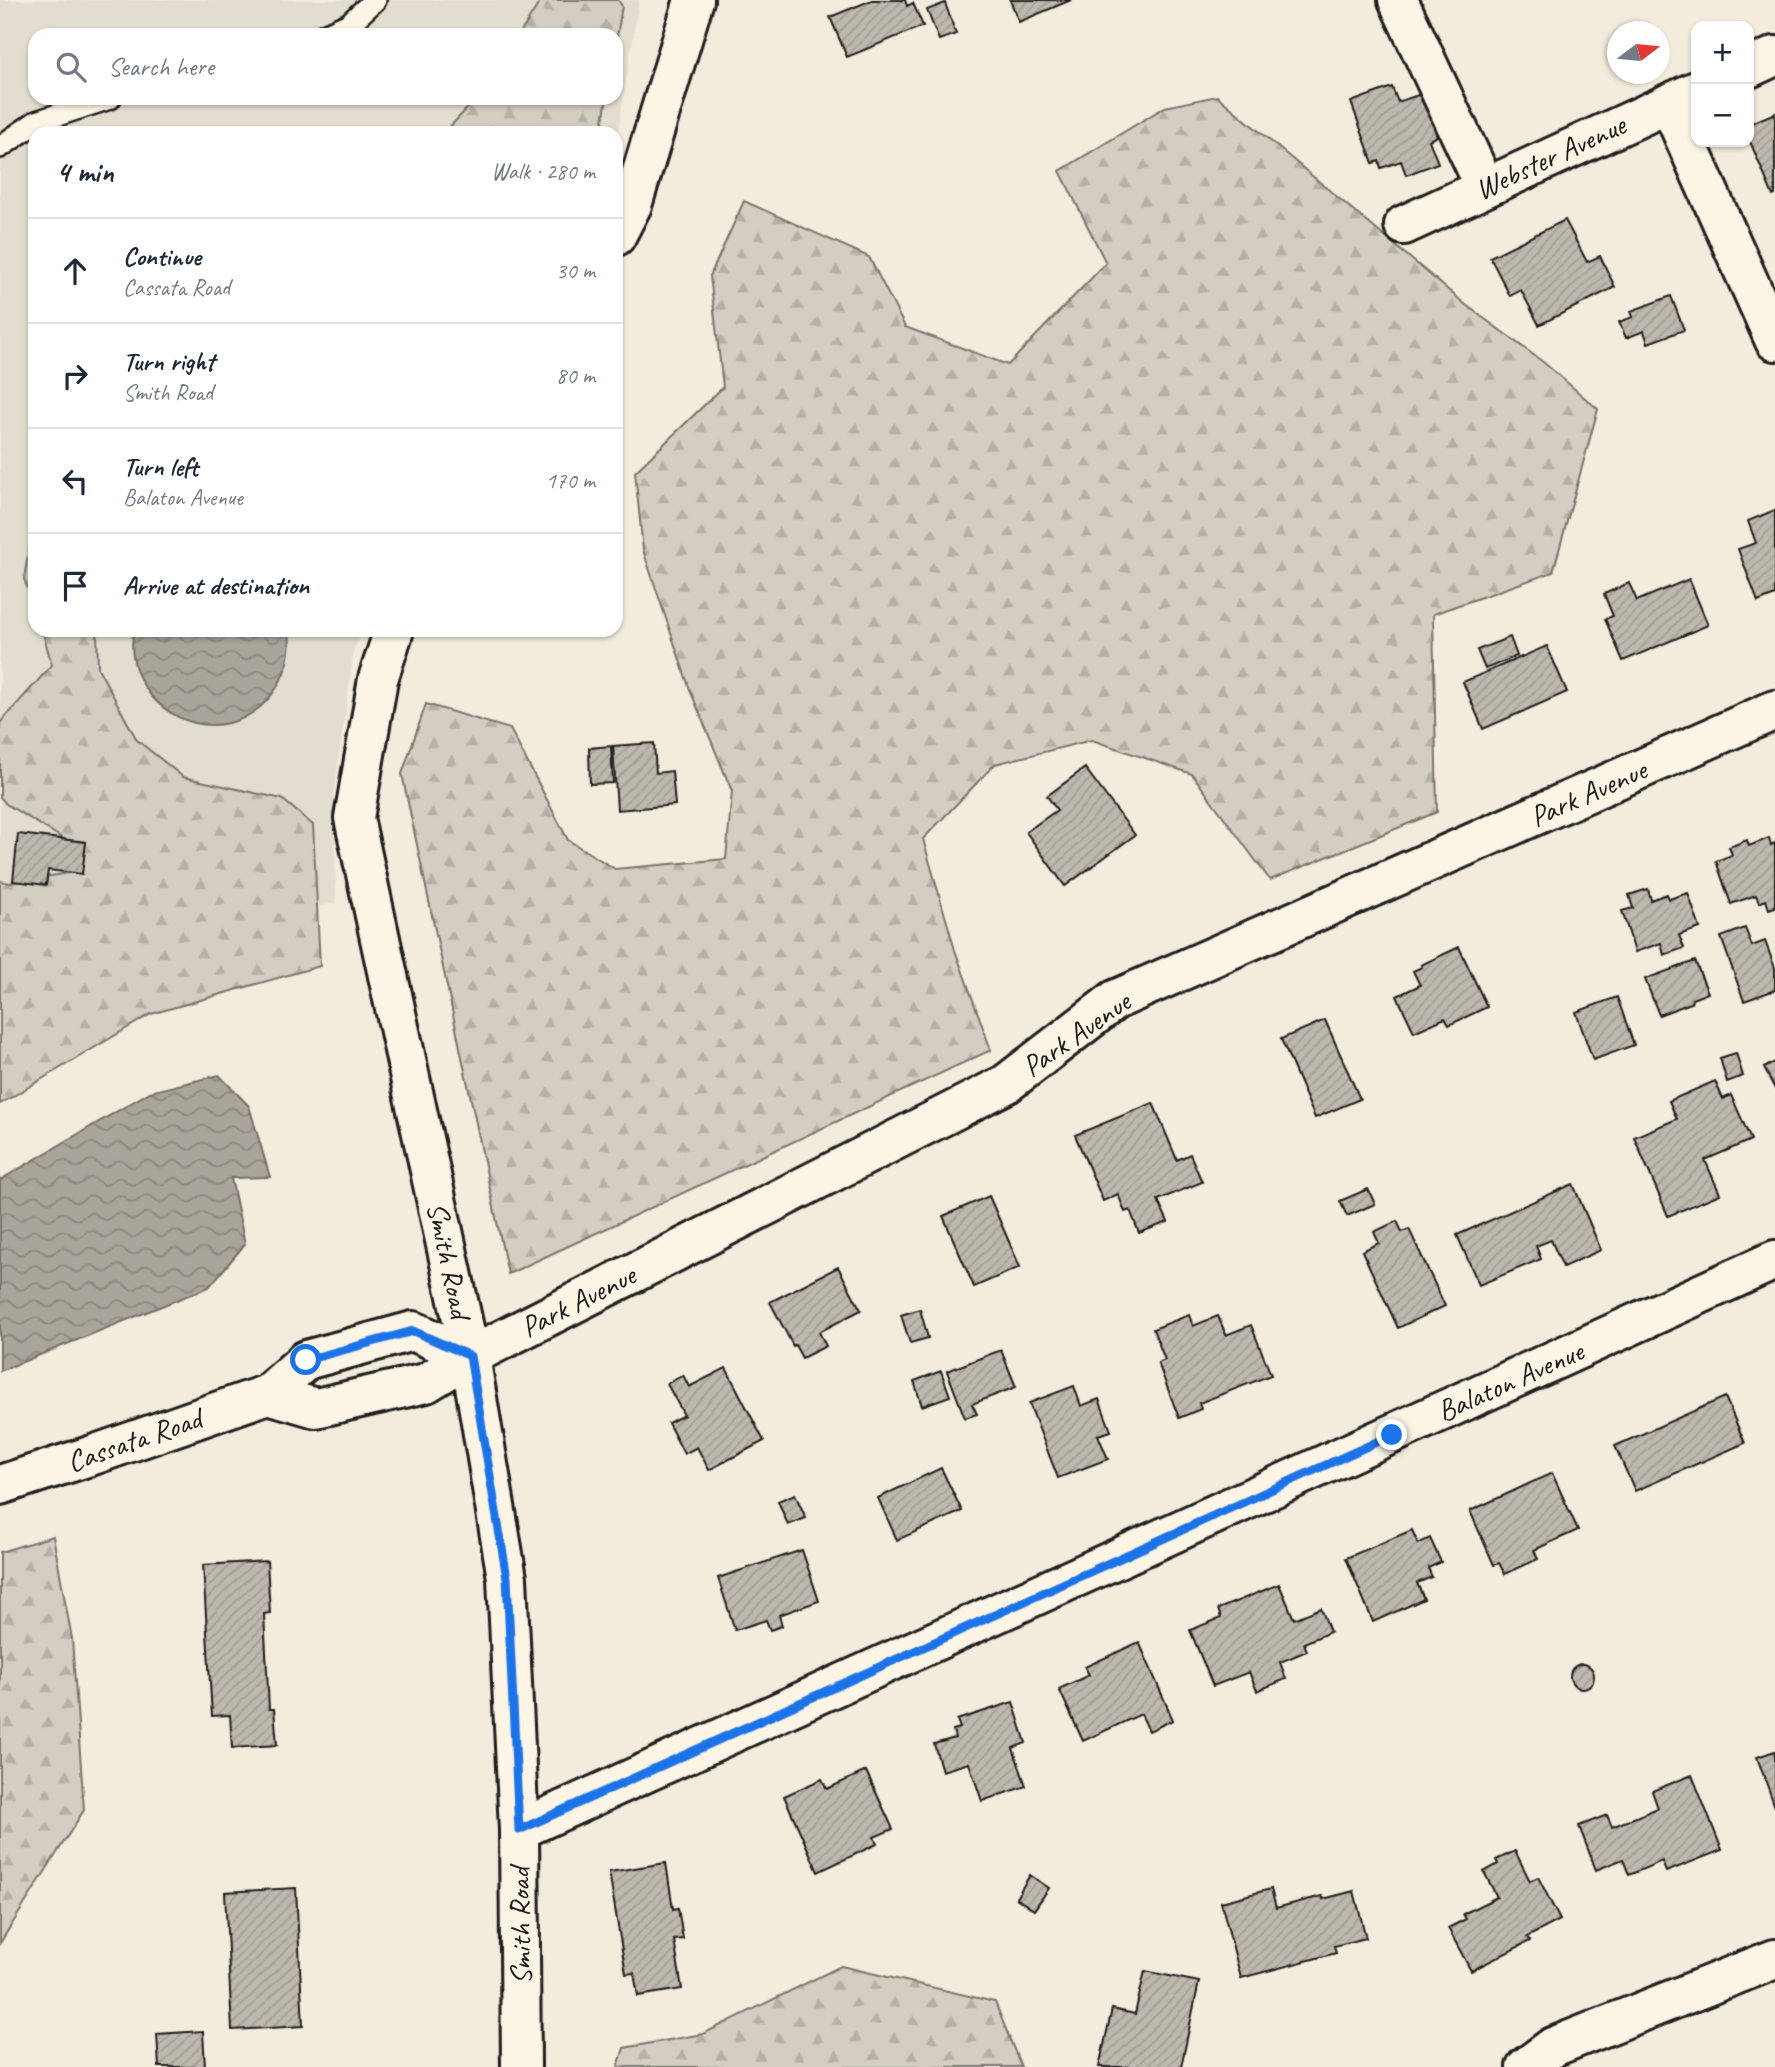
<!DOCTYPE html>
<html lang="en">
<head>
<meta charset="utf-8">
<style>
  :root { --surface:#fff; --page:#f6f6f7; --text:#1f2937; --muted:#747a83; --line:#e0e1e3 }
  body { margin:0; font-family:Caveat,sans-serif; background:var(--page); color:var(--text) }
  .controls { position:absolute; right:21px; top:21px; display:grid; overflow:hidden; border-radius:14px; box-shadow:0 2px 5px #0004 }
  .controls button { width:63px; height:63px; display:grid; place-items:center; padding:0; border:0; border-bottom:2px solid var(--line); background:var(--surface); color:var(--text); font:35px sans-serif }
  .compass { position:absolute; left:1607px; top:21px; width:63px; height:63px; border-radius:50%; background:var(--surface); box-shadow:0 2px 5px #0004; rotate:74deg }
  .stop { position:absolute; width:21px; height:21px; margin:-16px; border:5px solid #1a73e8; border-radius:50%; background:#fff }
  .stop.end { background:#1a73e8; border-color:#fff; box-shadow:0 2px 7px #0008 }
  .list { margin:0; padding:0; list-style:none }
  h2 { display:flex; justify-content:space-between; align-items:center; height:91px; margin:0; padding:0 28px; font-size:30px }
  h2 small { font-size:23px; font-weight:400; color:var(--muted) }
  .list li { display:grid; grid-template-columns:46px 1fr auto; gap:21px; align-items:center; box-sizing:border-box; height:105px; padding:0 28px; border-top:2px solid var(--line) }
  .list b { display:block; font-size:26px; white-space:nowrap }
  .list p { margin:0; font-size:23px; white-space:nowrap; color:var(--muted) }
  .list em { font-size:23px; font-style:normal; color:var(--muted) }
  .icon { flex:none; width:38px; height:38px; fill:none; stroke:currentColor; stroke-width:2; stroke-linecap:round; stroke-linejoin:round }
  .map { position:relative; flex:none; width:1775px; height:2067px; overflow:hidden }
  .search { position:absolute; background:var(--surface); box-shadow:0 2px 5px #0004; left:28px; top:28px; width:595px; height:77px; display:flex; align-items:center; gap:18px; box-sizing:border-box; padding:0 24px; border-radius:21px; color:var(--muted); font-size:26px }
  .panel { position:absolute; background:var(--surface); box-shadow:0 2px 5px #0004; left:28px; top:126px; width:595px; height:511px; border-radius:21px }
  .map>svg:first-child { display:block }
  .built { fill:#e3ddcf; fill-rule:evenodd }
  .forest { fill:url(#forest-firs); stroke:#78756e; stroke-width:2 }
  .water { fill:url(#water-waves); stroke:#716e68; stroke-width:2 }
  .building { fill:url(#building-hatch); stroke:#1c1c1c; stroke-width:2 }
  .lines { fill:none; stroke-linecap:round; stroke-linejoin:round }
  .lane-casing { stroke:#1c1c1c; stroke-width:26 }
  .street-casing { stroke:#1c1c1c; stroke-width:44 }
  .secondary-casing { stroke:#1c1c1c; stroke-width:44 }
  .lane { stroke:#fcf5e5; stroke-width:21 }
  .street { stroke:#fcf5e5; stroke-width:38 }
  .secondary { stroke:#fcf5e5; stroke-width:38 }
  .route { stroke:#1a73e8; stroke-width:9 }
  .labels { text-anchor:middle; stroke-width:5; stroke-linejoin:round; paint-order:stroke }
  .street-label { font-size:30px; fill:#1c1c1c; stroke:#fcf5e5 }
</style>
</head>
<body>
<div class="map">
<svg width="1775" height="2067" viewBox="0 0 1775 2067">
  <defs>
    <pattern id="forest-firs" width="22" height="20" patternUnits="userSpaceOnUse" patternTransform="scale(1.75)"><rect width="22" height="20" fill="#d3cec1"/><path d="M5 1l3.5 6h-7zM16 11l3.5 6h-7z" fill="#b5b0a5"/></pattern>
    <pattern id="water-waves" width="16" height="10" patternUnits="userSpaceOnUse" patternTransform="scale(1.75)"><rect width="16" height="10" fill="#aaa59b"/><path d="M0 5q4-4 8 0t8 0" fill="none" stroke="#8a867e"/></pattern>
    <pattern id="building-hatch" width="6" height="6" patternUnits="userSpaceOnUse" patternTransform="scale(1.75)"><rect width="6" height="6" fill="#beb9ae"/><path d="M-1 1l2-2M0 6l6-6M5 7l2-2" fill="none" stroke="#a39e95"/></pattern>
  </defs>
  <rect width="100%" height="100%" fill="#f3ecdd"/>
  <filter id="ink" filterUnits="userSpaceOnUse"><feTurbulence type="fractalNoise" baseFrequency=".0143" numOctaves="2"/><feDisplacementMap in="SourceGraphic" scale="14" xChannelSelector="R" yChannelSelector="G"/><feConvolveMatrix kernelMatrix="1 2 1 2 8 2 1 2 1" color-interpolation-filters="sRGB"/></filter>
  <g filter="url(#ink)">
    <path class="built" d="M0 0H639L616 144V133H35V630H364L354 649 334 794 336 903 0 972ZM35 35H616V98H35Z"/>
    <path class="forest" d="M541 0H618L622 6 616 43V35H519Z
      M1217 96 1466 305 1543 362 1598 409 1553 572 1433 614 1437 812 1270 880 1192 774 1092 740 995 764 923 839 955 950 991 1050 508 1274 402 774 426 704 510 729 568 840 615 869 726 859 732 791 690 690 643 550 635 472 723 387 710 276 744 201 869 257 905 327 1008 365 1106 263 1060 171 1165 107Z
      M477 98H607L601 133H444Z
      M35 512V609L24 579Z
      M42 630H97L98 668 137 740 183 777 282 799 313 825 320 966 151 1014 0 1104V881L10 883 74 872 80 849 6 804 0 797V723L52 665Z
      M53 1536 72 1639 84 1810 0 1943V1552Z
      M841 1966 995 2002 1021 2067H618L624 2048 703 2034Z"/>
    <path class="water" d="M134 630H289C295 677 262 725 211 725 163 724 123 677 134 630Z
      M219 1075 249 1106 270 1177 231 1178 245 1244 209 1287 0 1371V1180L150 1092Z"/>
    <path class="building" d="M872 0H905L907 6 913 3 923 26 847 57 830 17Z
      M1010 0H1071L1019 22Z
      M945 3 956 34 939 40 927 10Z
      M1392 87 1398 102 1421 94 1437 136 1429 140 1438 163 1406 175 1401 161 1381 168 1379 161 1373 163 1351 102Z
      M1775 113V195L1773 196 1749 139V124Z
      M1565 220 1587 262 1600 256 1615 287 1539 325 1521 290 1510 296 1490 257Z
      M1671 296 1684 330 1648 343 1644 331 1626 338 1619 322 1633 317 1631 311Z
      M1775 510V595L1758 602 1738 549 1756 543 1748 521Z
      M1689 579 1708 625 1623 661 1605 619 1613 616 1604 594 1629 583 1637 601Z
      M1510 637 1517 656 1485 669 1477 650Z
      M1547 646 1567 692 1483 729 1463 682Z
      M654 743 656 773 672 771 675 805 617 810 613 746Z
      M611 746 613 783 590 784 589 748Z
      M1085 768 1135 835 1065 886 1026 832 1057 810 1047 796Z
      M18 834 86 842 82 874 48 870 46 885 13 881Z
      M1769 838 1771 845 1775 843V907L1769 909 1766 900 1759 903 1756 895 1731 904 1716 861 1732 855 1729 847 1747 840 1749 846Z
      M1648 889 1651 900 1667 894 1669 899 1688 893 1700 928 1679 935 1684 948 1664 955 1661 943 1635 952 1622 911 1633 908 1629 895Z
      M1745 928 1752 946 1765 941 1775 968V990L1744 1001 1721 937Z
      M1459 947 1487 1007 1449 1025 1445 1018 1414 1032 1397 996 1420 985 1413 971 1422 967 1421 965Z
      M1695 961 1708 993 1692 999 1691 1003 1659 1015 1645 979Z
      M1617 997 1634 1045 1593 1060 1576 1012Z
      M1325 1020 1360 1099 1315 1118 1281 1039Z
      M1736 1053 1743 1076 1727 1082 1720 1058Z
      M1775 1062V1089L1764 1068Z
      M1715 1081 1723 1099 1731 1095 1751 1140 1705 1160 1720 1194 1668 1216 1634 1137 1677 1119 1669 1101Z
      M1153 1103 1177 1160 1190 1154 1202 1182 1158 1200 1168 1222 1139 1233 1130 1210 1125 1212 1118 1194 1103 1201 1075 1135Z
      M1573 1184 1601 1250 1563 1267 1551 1240 1536 1246 1541 1259 1479 1285 1457 1235Z
      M1368 1189 1375 1204 1347 1216 1340 1201Z
      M989 1196 1020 1267 974 1287 943 1216Z
      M1397 1221 1402 1232 1409 1229 1445 1306 1398 1328 1362 1251 1379 1243 1374 1232Z
      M838 1267 861 1310 819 1332 826 1346 802 1358 795 1345 793 1346 770 1302Z
      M920 1309 928 1338 910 1343 901 1315Z
      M1189 1315 1193 1326 1218 1316 1226 1335 1251 1325 1271 1375 1199 1403 1201 1409 1179 1418 1158 1363 1165 1360 1153 1329Z
      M1001 1350 1016 1387 972 1404 977 1414 965 1418 947 1371Z
      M726 1368 764 1441 709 1470 697 1447 684 1454 668 1423 684 1415 667 1384 683 1375 689 1387Z
      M941 1371 950 1396 922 1406 914 1381Z
      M1074 1386 1081 1406 1099 1399 1111 1431 1098 1435 1108 1459 1058 1478 1029 1403Z
      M1725 1397 1745 1443 1635 1491 1615 1446Z
      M941 1468 962 1511 897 1540 878 1498Z
      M1552 1473 1578 1530 1534 1550 1538 1559 1505 1574 1499 1563 1494 1565 1470 1511Z
      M795 1494 806 1518 788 1525 778 1501Z
      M1412 1530 1418 1544 1430 1538 1441 1562 1428 1568 1432 1577 1417 1583 1424 1599 1373 1622 1346 1558Z
      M802 1550 819 1601 779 1615 782 1626 770 1630 766 1620 735 1630 718 1578Z
      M267 1561 270 1613 264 1614 269 1709H274L277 1745 232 1748 230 1715 212 1716 203 1565Z
      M1279 1584 1294 1619 1321 1608 1330 1632 1304 1643 1307 1651 1280 1662 1286 1679 1257 1691 1249 1672 1213 1686 1190 1630 1221 1618 1218 1609Z
      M1139 1642 1173 1720 1149 1731 1141 1714 1083 1741 1059 1689 1089 1675 1085 1667Z
      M1570 1676a12 12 0 1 1 24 0a12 12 0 1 1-24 0Z
      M1013 1702 1026 1743 1013 1748 1026 1786 982 1801 969 1763 942 1771 934 1744 955 1738 953 1730 960 1728 957 1720Z
      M1775 1751V1807L1757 1757Z
      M866 1771 893 1829 874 1837 877 1844 818 1872 784 1796 822 1779 827 1789Z
      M1692 1775 1722 1850 1666 1872 1662 1861 1629 1875 1623 1859 1596 1870 1579 1826 1607 1815 1612 1827 1658 1808 1652 1791Z
      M1515 1851 1530 1881 1538 1877 1560 1920 1527 1937 1530 1941 1471 1971 1448 1928 1466 1919 1463 1914 1497 1897 1484 1872 1498 1864 1496 1860Z
      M666 1863 673 1909 678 1908 683 1939 674 1940 682 1989 638 1996 634 1973 626 1974 609 1872Z
      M1030 1875 1049 1888 1034 1910 1016 1898Z
      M296 1888 303 2026 232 2030 225 1892Z
      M1271 1889 1276 1908 1322 1896 1323 1899 1354 1891 1366 1938 1334 1946 1336 1953 1241 1978 1221 1902Z
      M1145 1971 1199 1982 1181 2067H1099L1112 2009 1135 2014Z
      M203 2031 205 2067H159L157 2034Z"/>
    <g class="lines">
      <defs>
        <path id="lane" d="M324 35 349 24 375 0
          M0 147 36 122 110 98"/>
        <path id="street" d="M1398 0 1485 187
          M1749 68 1775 56
          M1669 103 1775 341
          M1404 225 1696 91
          M268 1394 316 1408 426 1383 470 1356 1006 1084 1115 1000 1775 710
          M0 1485 93 1455 268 1394 306 1360 413 1331 470 1356
          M519 1830 1775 1260
          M1526 2067 1553 2047 1775 1959"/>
        <path id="secondary" d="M616 236 632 205 694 0
          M394 630 378 679 354 818 470 1356 507 1578 519 1830 521 2067"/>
      </defs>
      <use href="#lane" class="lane-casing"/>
      <use href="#street" class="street-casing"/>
      <use href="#secondary" class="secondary-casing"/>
      <use href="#lane" class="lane"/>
      <use href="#street" class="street"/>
      <use href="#secondary" class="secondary"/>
    </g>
  </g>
  <g class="lines" filter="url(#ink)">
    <path class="route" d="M306 1360 413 1331 470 1356 507 1578 519 1830 1392 1435"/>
  </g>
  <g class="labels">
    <g class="street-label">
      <text transform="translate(1550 157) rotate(-25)" y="10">Webster Avenue</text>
      <text transform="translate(1588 793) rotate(-24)" y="10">Park Avenue</text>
      <text transform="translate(1076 1034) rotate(-35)" y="10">Park Avenue</text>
      <text transform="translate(449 1260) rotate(78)" y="10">Smith Road</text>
      <text transform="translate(578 1301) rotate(-27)" y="10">Park Avenue</text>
      <text transform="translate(1510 1381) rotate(-24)" y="10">Balaton Avenue</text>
      <text transform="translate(134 1440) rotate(-19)" y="10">Cassata Road</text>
      <text transform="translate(520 1926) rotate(-91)" y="10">Smith Road</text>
    </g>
  </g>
</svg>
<div class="controls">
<button>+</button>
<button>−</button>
</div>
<svg class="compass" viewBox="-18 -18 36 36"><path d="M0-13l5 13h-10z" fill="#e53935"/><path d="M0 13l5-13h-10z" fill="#747a83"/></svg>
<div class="stop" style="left:306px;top:1360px"></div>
<div class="stop end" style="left:1392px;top:1435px"></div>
<div class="search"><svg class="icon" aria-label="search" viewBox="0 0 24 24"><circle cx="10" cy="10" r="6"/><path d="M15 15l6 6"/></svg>Search here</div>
<section class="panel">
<h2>4 min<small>Walk · 280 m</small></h2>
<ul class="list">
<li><svg class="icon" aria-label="ahead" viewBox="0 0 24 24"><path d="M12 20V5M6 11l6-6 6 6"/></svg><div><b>Continue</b><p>Cassata Road</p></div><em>30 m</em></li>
<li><svg class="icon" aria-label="right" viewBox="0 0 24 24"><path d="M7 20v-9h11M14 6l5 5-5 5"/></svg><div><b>Turn right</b><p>Smith Road</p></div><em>80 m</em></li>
<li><svg class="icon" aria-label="left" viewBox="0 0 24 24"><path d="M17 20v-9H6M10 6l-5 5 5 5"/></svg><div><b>Turn left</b><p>Balaton Avenue</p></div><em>170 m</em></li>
<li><svg class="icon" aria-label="arrive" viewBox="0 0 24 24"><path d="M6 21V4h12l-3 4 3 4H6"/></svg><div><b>Arrive at destination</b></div></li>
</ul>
</section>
</div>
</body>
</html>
